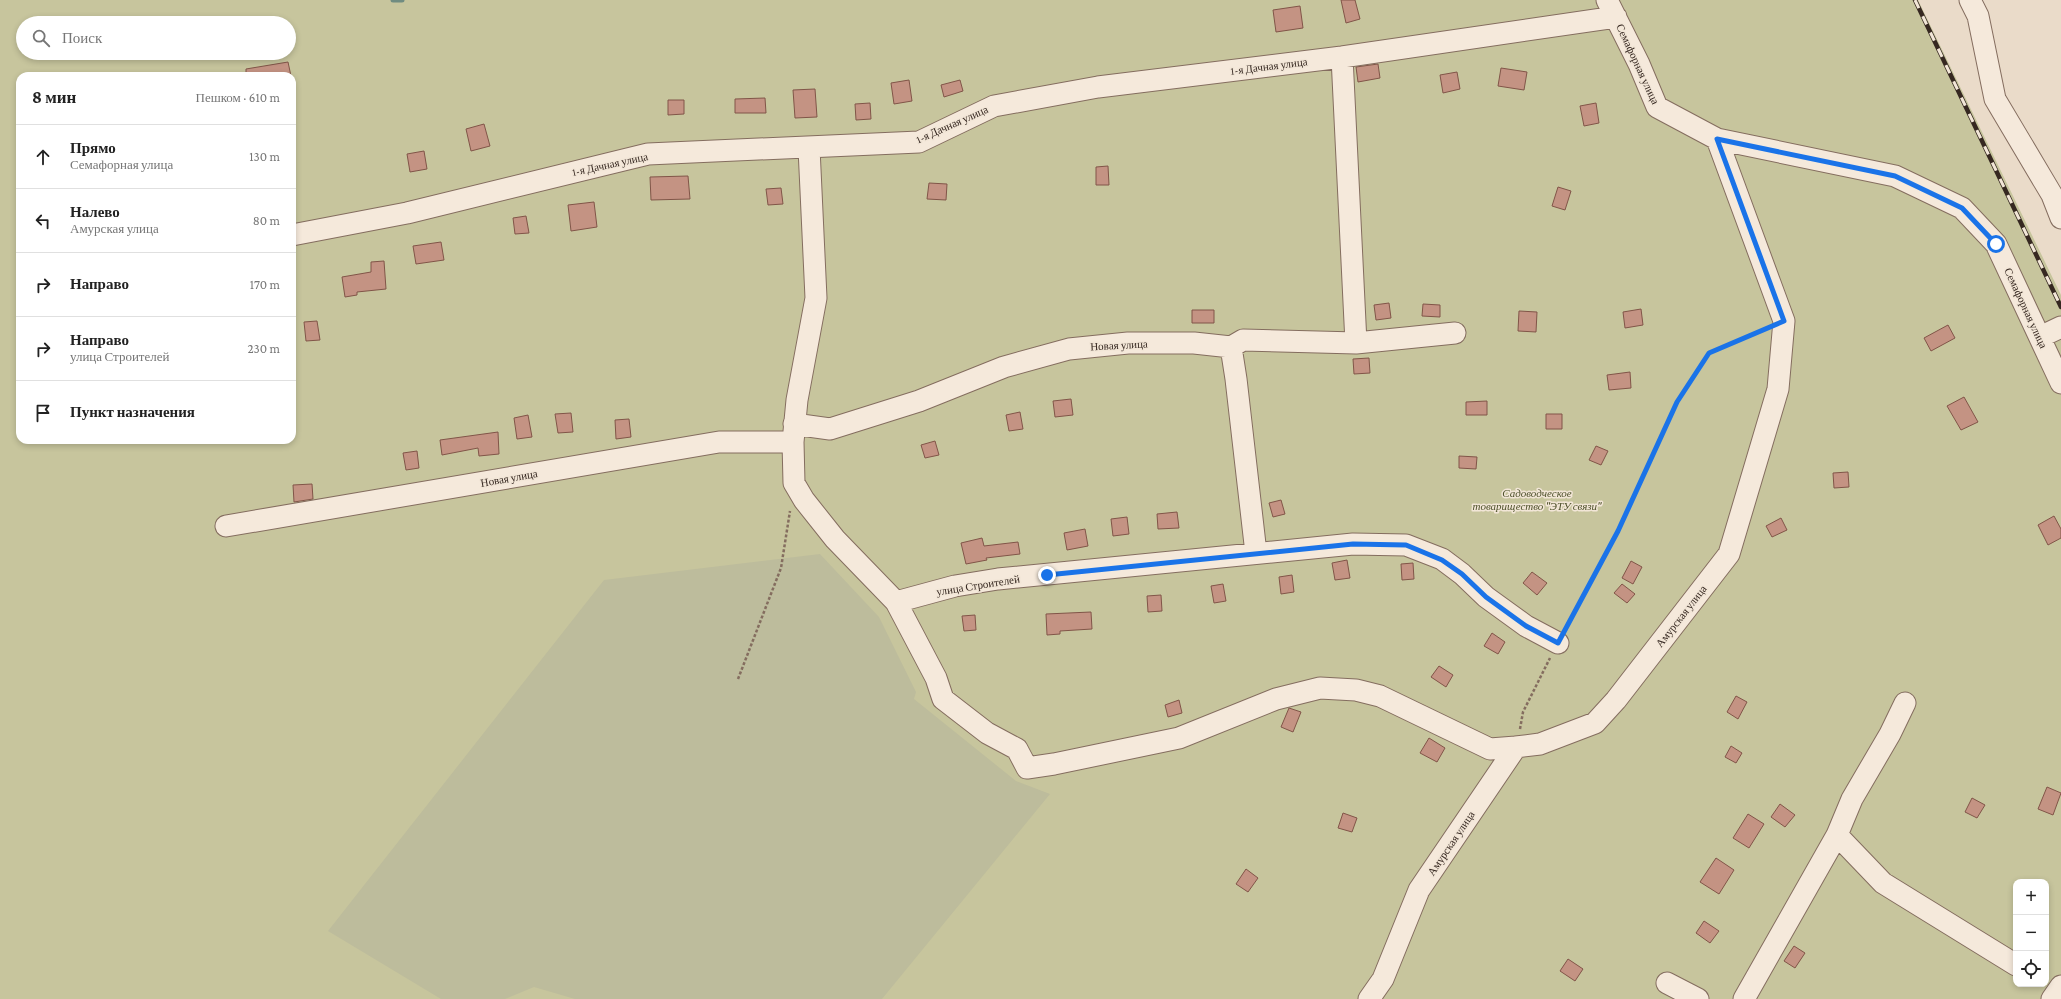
<!DOCTYPE html>
<html lang="ru">
<head>
<meta charset="utf-8">
<style>
  :root { --surface:#fff; --page:#f6f6f6; --text:#222; --muted:#767676; --line:#e0e0e0 }
  body { margin:0; font-family:"Crimson Pro",serif; background:var(--page); color:var(--text) }
  .controls { position:absolute; right:12px; bottom:12px; display:grid; overflow:hidden; border-radius:8px; box-shadow:0 2px 6px #0003 }
  .controls button { width:36px; height:36px; display:grid; place-items:center; padding:0; border:0; border-bottom:1px solid var(--line); background:var(--surface); color:var(--text); font:20px sans-serif }
  .stop { position:absolute; width:12px; height:12px; margin:-9px; border:3px solid #1a73e8; border-radius:50%; background:#fff }
  .stop.end { background:#1a73e8; border-color:#fff; box-shadow:0 1px 4px #0008 }
  .list { margin:0; padding:0; list-style:none }
  h2 { display:flex; justify-content:space-between; align-items:center; height:52px; margin:0; padding:0 16px; font-size:17px }
  h2 small { font-size:13px; font-weight:400; color:var(--muted) }
  .list li { display:grid; grid-template-columns:26px 1fr auto; gap:12px; align-items:center; box-sizing:border-box; height:64px; padding:0 16px; border-top:1px solid var(--line) }
  .list b { display:block; font-size:15px; white-space:nowrap }
  .list p { margin:0; font-size:13px; white-space:nowrap; color:var(--muted) }
  .list em { font-size:13px; font-style:normal; color:var(--muted) }
  .icon { flex:none; width:22px; height:22px; fill:none; stroke:currentColor; stroke-width:2; stroke-linecap:round; stroke-linejoin:round }
  .map { position:relative; flex:none; width:2061px; height:999px; overflow:hidden }
  .search { position:absolute; background:var(--surface); box-shadow:0 2px 6px #0003; left:16px; top:16px; width:280px; height:44px; display:flex; align-items:center; gap:10px; box-sizing:border-box; padding:0 14px; border-radius:22px; color:var(--muted); font-size:15px }
  .panel { position:absolute; background:var(--surface); box-shadow:0 2px 6px #0003; left:16px; top:72px; width:280px; height:372px; border-radius:12px }
  .map>svg:first-child { display:block }
  .green { fill:#c7c59d; fill-rule:evenodd }
  .cemetery { fill:#bdbc9c }
  .lines { fill:none; stroke-linecap:round; stroke-linejoin:round }
  .stream { stroke:#708c81; stroke-width:5 }
  .building { fill:#c49383; stroke:#815548 }
  .minor-casing { stroke:#846d5f; stroke-width:23 }
  .path { stroke:#846d5f; stroke-width:2.5; stroke-dasharray:3 2; stroke-linecap:butt }
  .minor { stroke:#f5e9db; stroke-width:21 }
  .rail-casing { stroke:#362821; stroke-width:4.5 }
  .rail { stroke:#f2e6d7; stroke-width:3; stroke-dasharray:9; stroke-linecap:butt }
  .route { stroke:#1a73e8; stroke-width:5 }
  .labels { text-anchor:middle; stroke-width:3; stroke-linejoin:round; paint-order:stroke }
  .street-label { font-size:11px; fill:#362821; stroke:#f2e6d7 }
  .park-label { font-size:11px; font-style:italic; fill:#4d502a; stroke:#f2e6d7 }
</style>
</head>
<body>
<div class="map">
<svg width="2061" height="999" viewBox="0 0 2061 999">
  <rect width="100%" height="100%" fill="#eadbc9"/>
  <path class="green" d="M0 0H1918L2061 295V983L2049 999H0ZM23 23H289V53H23ZM20 76H292V440H20ZM2016 882H2046V984H2016Z"/>
  <path class="cemetery" d="M820 554 879 617 916 692 914 699 1016 781 1050 794 882 999H575L534 987 505 999H441L328 931 604 580Z"/>
  <g class="lines">
    <path class="stream" d="M393 0H402"/>
  </g>
  <path class="building" d="M1341 0H1355L1360 19 1346 23Z
    M1300 6 1303 28 1276 32 1273 10Z
    M288 62 291 76H246V69Z
    M1378 64 1380 78 1358 82 1356 67Z
    M1501 68 1527 72 1524 90 1498 86Z
    M1457 72 1460 89 1443 93 1440 75Z
    M909 80 912 101 894 104 891 83Z
    M960 80 963 91 944 97 941 85Z
    M815 89 817 117 795 118 793 90Z
    M765 98 766 113H735V99Z
    M668 100H684V114L668 115Z
    M870 103 871 119 856 120 855 104Z
    M1596 103 1599 123 1584 126 1580 106Z
    M484 124 490 146 471 151 466 129Z
    M424 151 427 169 410 172 407 154Z
    M1108 166 1109 185H1096V167Z
    M688 176 690 199 651 200 650 177Z
    M929 183 947 184 946 200 927 199Z
    M1558 187 1571 191 1565 210 1552 206Z
    M781 188 783 204 768 205 766 189Z
    M594 202 597 227 571 231 568 205Z
    M526 216 529 233 515 234 513 218Z
    M441 242 444 260 416 264 413 246Z
    M384 261 386 289 357 292V295L345 297 342 277 371 272V262Z
    M1389 303 1391 318 1376 320 1374 305Z
    M1423 304 1440 305V317L1422 316Z
    M1641 309 1643 325 1625 328 1623 312Z
    M1192 310H1214V323H1192Z
    M1519 311 1537 312 1536 332 1518 331Z
    M317 321 320 340 306 341 304 322Z
    M1948 325 1955 338 1931 351 1924 338Z
    M1369 358 1370 373 1354 374 1353 359Z
    M1630 372 1631 388 1609 390 1607 375Z
    M1964 397 1978 422 1961 430 1947 406Z
    M1071 399 1073 415 1055 417 1053 401Z
    M1487 401V415H1466V402Z
    M1020 412 1023 429 1009 431 1006 415Z
    M571 413 573 432 558 433 555 414Z
    M1546 414H1562V429H1546Z
    M528 415 532 437 517 439 514 418Z
    M629 419 631 437 616 439 615 420Z
    M498 432 499 454 479 456 478 448 442 455 440 440Z
    M935 441 939 455 925 458 921 445Z
    M1596 446 1608 451 1601 465 1589 460Z
    M417 451 419 468 406 470 403 453Z
    M1459 456 1477 457 1476 469 1459 468Z
    M1848 472 1849 487 1834 488 1833 473Z
    M312 484 313 499 294 502 293 485Z
    M1281 500 1285 514 1273 517 1269 503Z
    M1177 512 1179 528 1158 529 1157 514Z
    M2054 516 2061 529V538L2048 545 2038 525Z
    M1127 517 1129 534 1113 536 1111 519Z
    M1781 518 1787 530 1772 537 1766 526Z
    M1085 529 1088 546 1067 550 1064 533Z
    M982 538 984 546 1018 542 1020 554 986 558 987 560 966 564 961 543Z
    M1347 560 1350 578 1335 580 1332 563Z
    M1631 561 1642 567 1633 584 1622 578Z
    M1413 563 1414 579 1402 580 1401 564Z
    M1532 572 1547 583 1537 595 1523 583Z
    M1292 575 1294 592 1281 594 1279 577Z
    M1223 584 1226 601 1214 603 1211 586Z
    M1622 584 1635 594 1627 603 1614 593Z
    M1161 595 1162 611 1148 612 1147 596Z
    M1091 612 1092 629 1060 631V634L1047 635 1046 614Z
    M975 615 976 630 964 631 962 616Z
    M1492 633 1505 642 1498 654 1484 646Z
    M1439 666 1453 675 1446 687 1431 677Z
    M1736 696 1747 702 1738 719 1727 712Z
    M1179 700 1182 713 1168 717 1165 705Z
    M1289 708 1301 712 1293 732 1281 727Z
    M1429 738 1445 748 1437 762 1420 753Z
    M1731 746 1742 753 1736 763 1725 757Z
    M2047 787 2061 793 2053 815 2038 809Z
    M1972 798 1985 805 1977 818 1965 812Z
    M1780 804 1795 815 1785 827 1771 817Z
    M1343 813 1357 818 1352 832 1338 828Z
    M1748 814 1764 824 1749 848 1733 838Z
    M1716 858 1734 870 1719 894 1700 882Z
    M1246 869 1258 878 1248 892 1236 884Z
    M1704 921 1719 931 1710 943 1696 933Z
    M1794 946 1805 953 1795 968 1784 961Z
    M1568 959 1583 969 1575 981 1560 971Z"/>
  <g class="lines">
    <defs>
      <path id="minor" d="M1607 0 1639 64 1657 107 1717 139 1895 176 1962 208 1996 244 2061 383
        M1970 0 1978 16 1995 99 2052 195 2061 218
        M1342 57 1356 343
        M809 148 816 298 797 400 793 442 794 483 804 500 835 539 896 602 936 678 943 699 987 733 1017 749 1027 768 1054 764 1179 738 1276 699 1320 688 1356 690 1380 696 1490 749 1516 747
        M292 235 407 213 648 154 919 142 994 106 1098 87 1342 57 1616 17
        M2040 337 2061 327
        M1231 347 1236 379 1256 553
        M794 424 830 429 919 401 1004 367 1069 349 1128 343H1194L1231 347 1243 340 1356 343 1455 333
        M226 526 719 442H793
        M896 602 955 586 998 579 1353 544 1406 545 1442 559 1462 574 1486 597 1526 626 1558 643
        M1837 835 1883 883 2016 965
        M1667 983 1698 999
        M1369 999 1383 979 1419 890 1516 747 1540 744 1595 723 1616 700 1729 554 1778 389 1784 321 1717 139
        M1744 999 1837 835 1852 799 1890 734 1905 703
        M2052 999 2061 986"/>
    </defs>
    <use href="#minor" class="minor-casing"/>
    <path class="path" d="M1566 627 1618 531 1677 402 1709 353 1765 329
      M738 679 781 568 790 511
      M1520 729 1523 712 1550 658"/>
    <use href="#minor" class="minor"/>
    <defs>
      <path id="rail" d="M1915 0 2061 307"/>
    </defs>
    <use href="#rail" class="rail-casing"/>
    <use href="#rail" class="rail"/>
  </g>
  <g class="lines">
    <path class="route" d="M1047 575 1353 544 1406 545 1442 560 1462 574 1486 597 1526 626 1558 643 1618 531 1677 402 1709 353 1784 321 1717 139 1895 176 1962 208 1996 244"/>
  </g>
  <g class="labels">
    <g class="street-label">
      <text transform="translate(1638 64) rotate(65)" y="4">Семафорная улица</text>
      <text transform="translate(1269 66) rotate(-7)" y="4">1-я Дачная улица</text>
      <text transform="translate(952 124) rotate(-24)" y="4">1-я Дачная улица</text>
      <text transform="translate(610 164) rotate(-12)" y="4">1-я Дачная улица</text>
      <text transform="translate(2026 308) rotate(65)" y="4">Семафорная улица</text>
      <text transform="translate(1119 345) rotate(-3)" y="4">Новая улица</text>
      <text transform="translate(509 478) rotate(-10)" y="4">Новая улица</text>
      <text transform="translate(978 585) rotate(-9)" y="4">улица Строителей</text>
      <text transform="translate(1681 616) rotate(-52)" y="4">Амурская улица</text>
      <text transform="translate(1451 843) rotate(-56)" y="4">Амурская улица</text>
    </g>
    <g class="park-label">
      <text x="1537" y="497">Садоводческое<tspan x="1537" dy="13">товарищество "ЭТУ связи"</tspan></text>
    </g>
  </g>
</svg>
<div class="controls">
<button>+</button>
<button>−</button>
<button><svg class="icon" aria-label="locate" viewBox="0 0 24 24"><circle cx="12" cy="12" r="6"/><path d="M12 2v4M12 18v4M2 12h4M18 12h4"/></svg></button>
</div>
<div class="stop" style="left:1996px;top:244px"></div>
<div class="stop end" style="left:1047px;top:575px"></div>
<div class="search"><svg class="icon" aria-label="search" viewBox="0 0 24 24"><circle cx="10" cy="10" r="6"/><path d="M15 15l6 6"/></svg>Поиск</div>
<section class="panel">
<h2>8 мин<small>Пешком · 610 m</small></h2>
<ul class="list">
<li><svg class="icon" aria-label="ahead" viewBox="0 0 24 24"><path d="M12 20V5M6 11l6-6 6 6"/></svg><div><b>Прямо</b><p>Семафорная улица</p></div><em>130 m</em></li>
<li><svg class="icon" aria-label="left" viewBox="0 0 24 24"><path d="M17 20v-9H6M10 6l-5 5 5 5"/></svg><div><b>Налево</b><p>Амурская улица</p></div><em>80 m</em></li>
<li><svg class="icon" aria-label="right" viewBox="0 0 24 24"><path d="M7 20v-9h11M14 6l5 5-5 5"/></svg><div><b>Направо</b></div><em>170 m</em></li>
<li><svg class="icon" aria-label="right" viewBox="0 0 24 24"><path d="M7 20v-9h11M14 6l5 5-5 5"/></svg><div><b>Направо</b><p>улица Строителей</p></div><em>230 m</em></li>
<li><svg class="icon" aria-label="arrive" viewBox="0 0 24 24"><path d="M6 21V4h12l-3 4 3 4H6"/></svg><div><b>Пункт назначения</b></div></li>
</ul>
</section>
</div>
</body>
</html>
